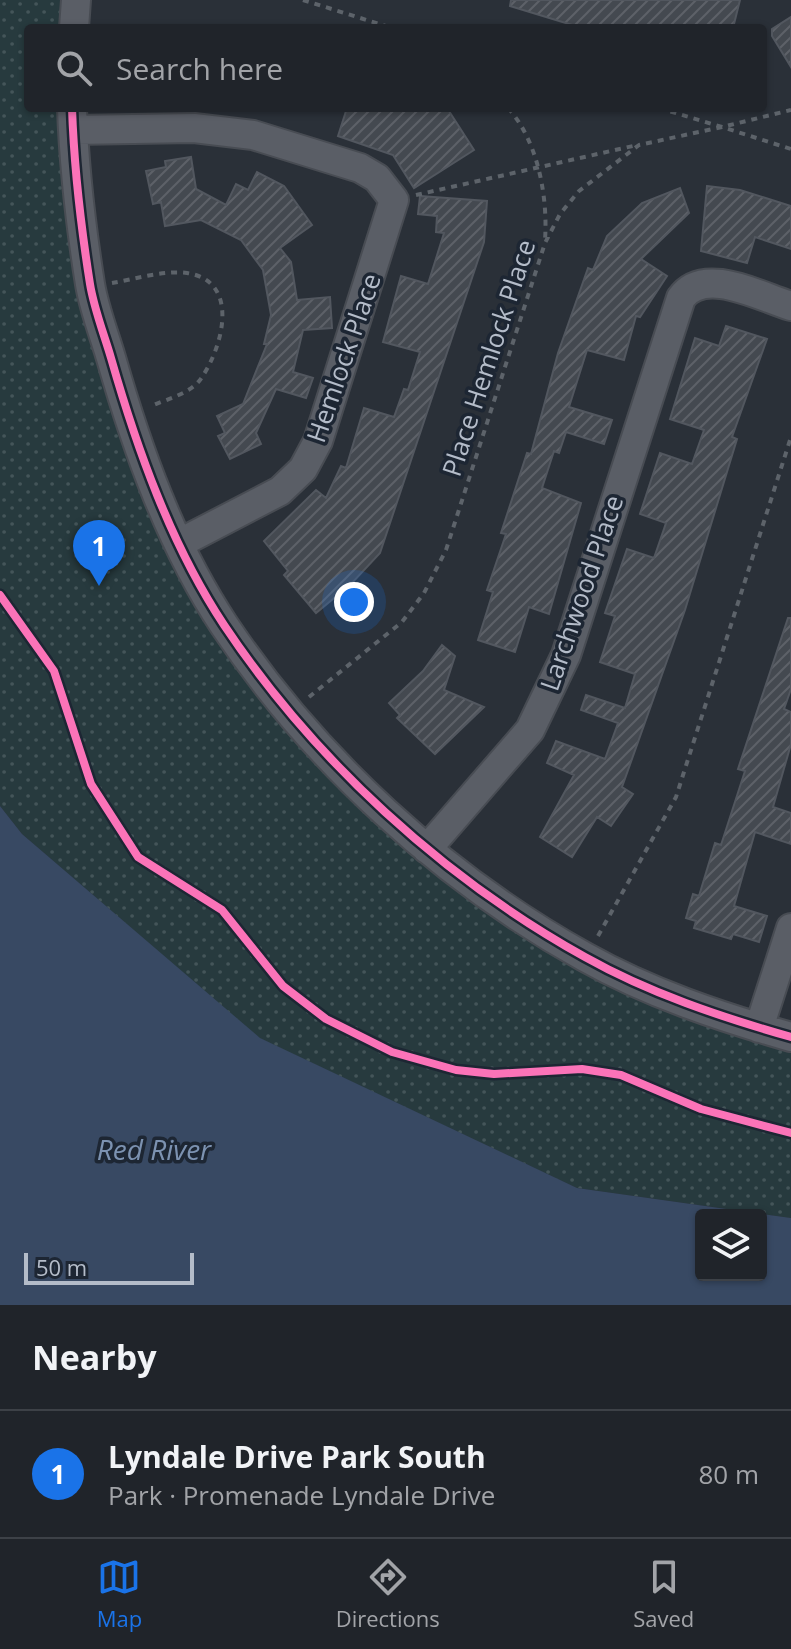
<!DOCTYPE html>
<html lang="en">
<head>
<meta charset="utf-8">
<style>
  :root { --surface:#20242a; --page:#2d3036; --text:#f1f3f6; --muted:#a2a4a8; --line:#3d4147; --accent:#1a73e8 }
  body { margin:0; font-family:"Open Sans",sans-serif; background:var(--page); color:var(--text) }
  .controls { position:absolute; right:24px; bottom:24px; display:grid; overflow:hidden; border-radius:8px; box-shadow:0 2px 6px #0004 }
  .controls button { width:72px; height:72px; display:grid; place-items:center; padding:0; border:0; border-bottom:2px solid var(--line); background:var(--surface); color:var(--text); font:40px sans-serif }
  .scale { position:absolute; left:24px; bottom:20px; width:170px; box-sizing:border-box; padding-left:8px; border:4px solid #b4bcc9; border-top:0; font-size:22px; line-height:28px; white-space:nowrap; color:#b4bcc9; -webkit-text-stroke:6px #1d2633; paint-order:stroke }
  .you { position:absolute; left:354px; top:602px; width:28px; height:28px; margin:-20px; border:6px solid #fff; border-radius:50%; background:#1a73e8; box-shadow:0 0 0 12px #1a73e833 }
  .badge { display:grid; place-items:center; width:52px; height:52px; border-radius:50%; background:var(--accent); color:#fff; font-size:26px; font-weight:700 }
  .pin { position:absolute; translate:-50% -66px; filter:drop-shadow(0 2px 4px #0008) }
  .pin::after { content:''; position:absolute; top:42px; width:28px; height:24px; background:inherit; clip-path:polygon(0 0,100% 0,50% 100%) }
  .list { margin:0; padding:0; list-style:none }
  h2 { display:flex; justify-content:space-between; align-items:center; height:104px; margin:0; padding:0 32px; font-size:34px }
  h2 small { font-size:26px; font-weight:400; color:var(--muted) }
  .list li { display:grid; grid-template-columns:52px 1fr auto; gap:24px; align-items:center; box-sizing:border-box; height:128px; padding:0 32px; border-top:2px solid var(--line) }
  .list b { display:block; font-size:30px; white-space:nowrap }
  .list p { margin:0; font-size:26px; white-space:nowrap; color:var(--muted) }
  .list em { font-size:26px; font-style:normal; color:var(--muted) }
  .icon { flex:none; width:44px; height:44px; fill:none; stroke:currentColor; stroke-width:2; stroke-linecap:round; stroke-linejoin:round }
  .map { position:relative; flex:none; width:791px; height:1305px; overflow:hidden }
  .search { position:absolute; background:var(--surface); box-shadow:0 2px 6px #0004; left:24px; right:24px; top:24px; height:88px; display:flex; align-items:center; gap:20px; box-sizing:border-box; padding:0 28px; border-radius:8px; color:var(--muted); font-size:30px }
  .sheet { height:232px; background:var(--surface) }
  nav { display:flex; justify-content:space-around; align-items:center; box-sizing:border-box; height:112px; border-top:2px solid var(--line); background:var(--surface); font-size:22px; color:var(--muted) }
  nav a { display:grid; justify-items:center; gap:4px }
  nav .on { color:var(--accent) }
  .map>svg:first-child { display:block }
  .park { fill:url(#park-dots) }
  .water { fill:#384963; fill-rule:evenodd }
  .building { fill:url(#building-hatch); stroke:#52575f; stroke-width:2 }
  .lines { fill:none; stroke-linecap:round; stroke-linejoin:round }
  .minor-casing { stroke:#484c53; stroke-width:32 }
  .path { stroke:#5d636a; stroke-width:4; stroke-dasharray:6 6; stroke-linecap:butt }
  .minor { stroke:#5a5e66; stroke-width:28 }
  .cycleway-casing { stroke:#1d2633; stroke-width:13 }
  .cycleway { stroke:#fb73b8; stroke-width:8 }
  .labels { text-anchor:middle; stroke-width:7; stroke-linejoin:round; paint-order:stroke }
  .street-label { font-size:26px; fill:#b4bcc9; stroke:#1d2633 }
  .water-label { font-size:28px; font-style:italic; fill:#7c92b1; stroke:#1d2633 }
</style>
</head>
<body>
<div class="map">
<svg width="791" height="1305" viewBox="0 0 791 1305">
  <defs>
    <pattern id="park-dots" width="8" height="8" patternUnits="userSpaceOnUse" patternTransform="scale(2)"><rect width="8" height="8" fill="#273a3e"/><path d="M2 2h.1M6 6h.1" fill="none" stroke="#445559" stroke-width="1.8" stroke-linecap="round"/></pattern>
    <pattern id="building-hatch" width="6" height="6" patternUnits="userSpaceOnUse" patternTransform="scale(2)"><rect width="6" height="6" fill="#444950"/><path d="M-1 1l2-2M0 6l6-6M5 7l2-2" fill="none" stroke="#5d6168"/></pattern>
  </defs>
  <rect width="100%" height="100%" fill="#2a3038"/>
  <path class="park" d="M0 0H72L69 28H28V108H67L85 289 220 627 496 909 791 1046V1218L577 1188 259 1038 22 834 0 806Z"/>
  <path class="water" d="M0 806 22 834 260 1038 577 1188 791 1218V1305H0ZM701 1215H761V1275H701Z"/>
  <path class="building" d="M511 0H740L733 28H582L510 6Z
    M791 17V67L772 36V29Z
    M347 108H447L474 150 414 188 393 155 338 136Z
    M191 157 196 189 226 205 236 184 248 190 257 172 284 186 312 225 280 248 291 262 297 300 330 297 332 328 303 330 293 372 313 378 306 398 276 389 256 433 261 444 230 459 218 436 225 433 217 416 243 404 267 344H264L271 315 263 270 241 240 201 220 165 226 161 202 153 204 146 171 166 167 165 161Z
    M707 186 740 190 791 206V249L755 237 747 263 701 251Z
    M680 188 689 213 641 259 667 276 640 317 636 316 624 360 587 350 569 407 612 420 604 444 566 432 559 453 554 451 542 488 581 503 549 614 529 607 515 652 478 640 493 592 487 590 506 534 501 533 527 453 531 454 558 353 588 268 593 270 607 236 642 203Z
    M420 196 487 201 484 242 380 553 351 584 316 613 284 575 288 571 264 541 316 490 326 498 341 466 346 468 364 408 394 417 404 389 408 390 420 352 383 342 401 276 428 284 444 233 436 232 437 216 418 214Z
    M726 326 767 339 732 437 737 439 685 610 622 787 633 794 611 826 597 817 572 857 540 837 574 775 547 763 556 741 605 759 618 723 581 710 586 695 625 708 635 674 600 662 615 616 605 613 627 549 654 558 666 523 640 514 660 453 692 464 704 430 670 419 695 338 719 346Z
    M788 618H791V689L784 709 791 712V744L773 807 791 813V844L755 832 734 906 767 916 759 942 733 934 731 939 694 928 696 921 686 918 693 894 699 896 715 843 721 845 745 771 738 769Z
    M442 645 455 656 444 690 484 707 435 754 397 718 400 715 389 703 423 671Z"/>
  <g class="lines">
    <defs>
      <path id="minor" d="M74 28 76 0
        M72 108C74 166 81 227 90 284 94 309 104 334 111 358 137 449 171 545 224 625 314 760 443 878 585 957 649 993 721 1017 791 1037
        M73 130 194 128 253 135 360 168 377 178 394 200 318 441 303 469 280 491 180 543
        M427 849 530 730 566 655 681 298C704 265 761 297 791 306
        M759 1028 791 928"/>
    </defs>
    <use href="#minor" class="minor-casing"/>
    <path class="path" d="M303 0 392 28
      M508 108C538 141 548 197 545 240
      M659 108 722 127 791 110
      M416 195 633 146
      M112 283C135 279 164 270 187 273 241 281 223 348 200 380 189 394 167 399 151 406
      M309 697 402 622 424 593 446 550 545 243 560 214 579 191 639 145 722 127 791 149
      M598 936 676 797 791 437"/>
    <use href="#minor" class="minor"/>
    <defs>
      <path id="cycleway" d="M72 108C74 166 81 227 90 284 94 309 104 334 111 358 137 449 171 545 224 625 314 760 443 878 585 957 649 993 721 1017 791 1037
        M0 595 54 671 91 784 138 857 222 910 283 986 326 1019 392 1052 456 1070 494 1074 582 1069 621 1075 701 1109 791 1133"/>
    </defs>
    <use href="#cycleway" class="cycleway-casing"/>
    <use href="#cycleway" class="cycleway"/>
  </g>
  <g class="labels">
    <g class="street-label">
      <text transform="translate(344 358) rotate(-71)" y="9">Hemlock Place</text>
      <text transform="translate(489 358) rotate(-72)" y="9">Place Hemlock Place</text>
      <text transform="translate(582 593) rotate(-71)" y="9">Larchwood Place</text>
    </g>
    <g class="water-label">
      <text x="154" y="1160">Red River</text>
    </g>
  </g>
</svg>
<div class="controls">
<button><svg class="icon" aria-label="layers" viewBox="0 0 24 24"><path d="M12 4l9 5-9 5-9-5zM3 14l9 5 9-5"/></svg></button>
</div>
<div class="scale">50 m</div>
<div class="you"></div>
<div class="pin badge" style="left:99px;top:586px">1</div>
<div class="search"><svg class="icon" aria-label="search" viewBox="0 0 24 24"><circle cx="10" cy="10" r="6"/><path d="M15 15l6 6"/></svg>Search here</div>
</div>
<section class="sheet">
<h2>Nearby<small></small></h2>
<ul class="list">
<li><span class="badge">1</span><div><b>Lyndale Drive Park South</b><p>Park · Promenade Lyndale Drive</p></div><em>80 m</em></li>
</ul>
</section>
<nav>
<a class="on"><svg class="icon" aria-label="map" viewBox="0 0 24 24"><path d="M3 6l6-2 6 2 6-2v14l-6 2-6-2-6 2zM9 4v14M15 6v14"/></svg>Map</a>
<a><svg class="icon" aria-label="directions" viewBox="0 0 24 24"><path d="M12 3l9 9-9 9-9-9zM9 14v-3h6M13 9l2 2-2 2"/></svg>Directions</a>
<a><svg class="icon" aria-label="saved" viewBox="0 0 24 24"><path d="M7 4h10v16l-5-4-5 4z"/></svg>Saved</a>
</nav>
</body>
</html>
